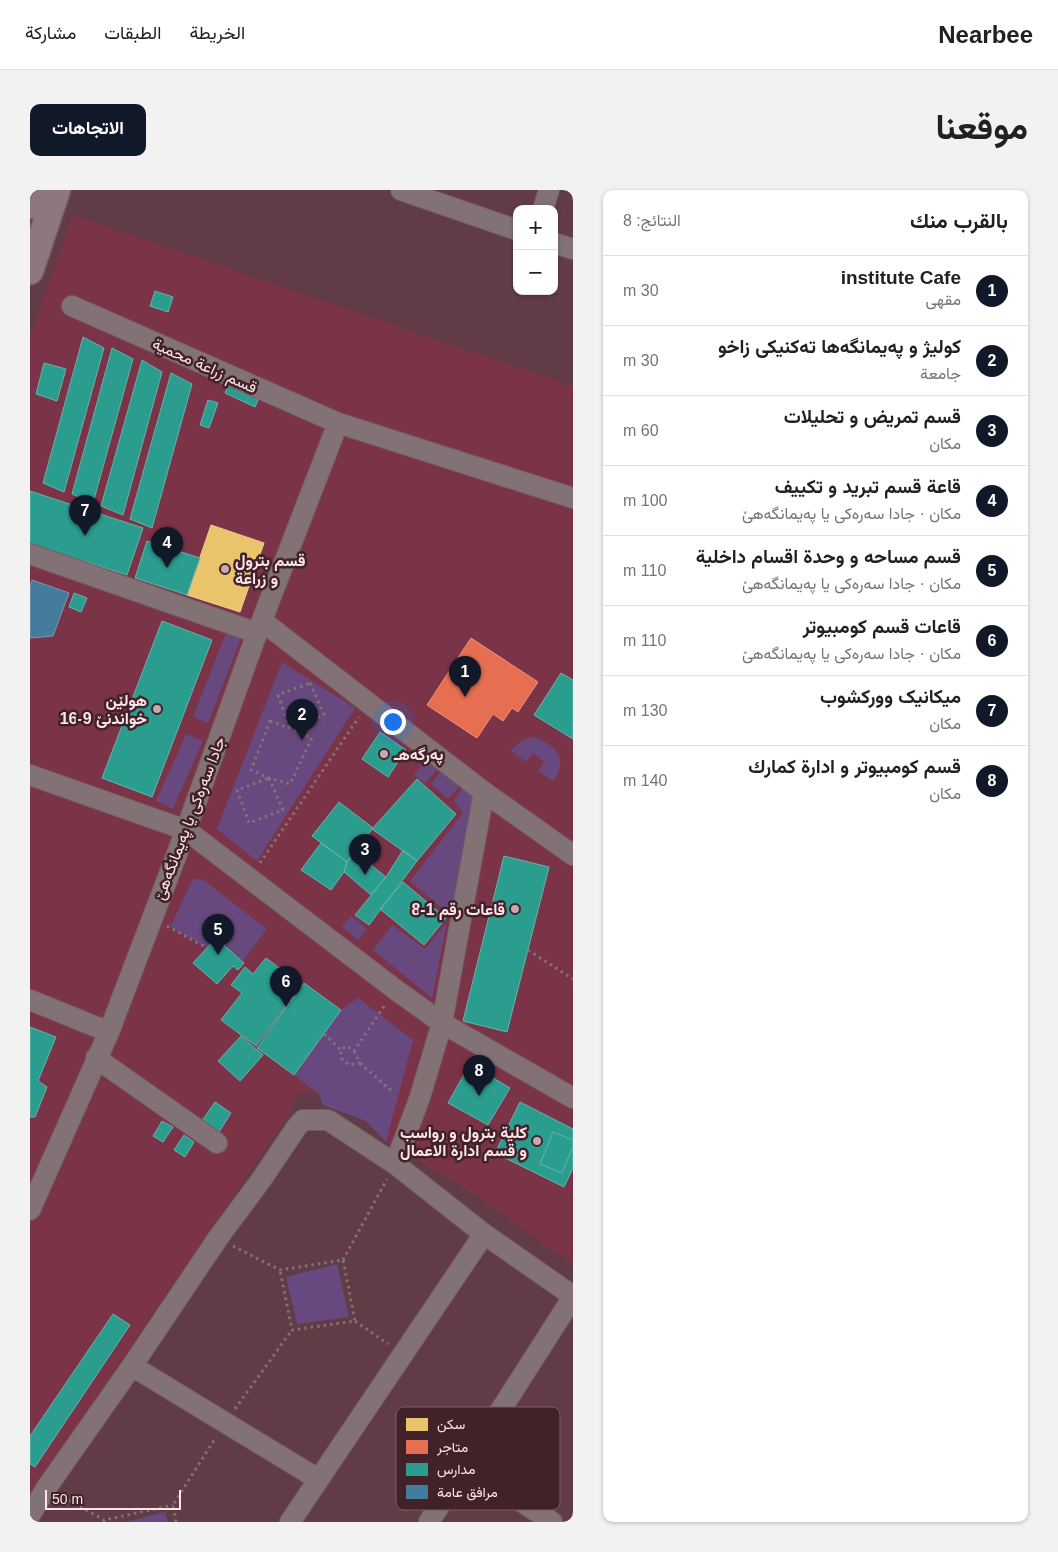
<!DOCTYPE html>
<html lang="ar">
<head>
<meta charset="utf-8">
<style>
  :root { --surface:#fff; --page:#f2f2f2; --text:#202124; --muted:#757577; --line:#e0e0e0; --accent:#111827 }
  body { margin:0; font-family:Arial,Vazirmatn,sans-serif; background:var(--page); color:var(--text); direction:rtl }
  .controls { position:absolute; right:15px; top:15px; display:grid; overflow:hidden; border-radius:10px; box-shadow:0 1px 4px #0004 }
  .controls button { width:45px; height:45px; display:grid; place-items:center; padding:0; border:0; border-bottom:1px solid var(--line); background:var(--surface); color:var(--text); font:25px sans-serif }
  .scale { position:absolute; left:15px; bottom:12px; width:136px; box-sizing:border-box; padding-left:5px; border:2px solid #fee4e8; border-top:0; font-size:14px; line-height:18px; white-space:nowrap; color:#fee4e8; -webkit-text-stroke:4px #412229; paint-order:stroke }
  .you { position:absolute; left:362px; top:531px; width:18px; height:18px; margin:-12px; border:4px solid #fff; border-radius:50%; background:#1a73e8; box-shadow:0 0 0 8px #1a73e833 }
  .badge { display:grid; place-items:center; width:32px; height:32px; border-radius:50%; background:var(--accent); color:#fff; font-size:16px; font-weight:700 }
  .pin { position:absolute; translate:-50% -41px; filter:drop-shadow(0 1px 2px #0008) }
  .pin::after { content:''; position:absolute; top:26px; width:18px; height:15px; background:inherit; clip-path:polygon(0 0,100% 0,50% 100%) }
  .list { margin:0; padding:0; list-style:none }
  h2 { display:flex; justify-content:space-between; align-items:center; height:65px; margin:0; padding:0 20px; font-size:21px }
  h2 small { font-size:16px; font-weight:400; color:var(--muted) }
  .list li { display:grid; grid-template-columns:32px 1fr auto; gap:15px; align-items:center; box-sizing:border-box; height:70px; padding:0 20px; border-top:1px solid var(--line) }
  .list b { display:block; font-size:19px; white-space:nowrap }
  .list p { margin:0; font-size:16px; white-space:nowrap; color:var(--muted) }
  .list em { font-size:16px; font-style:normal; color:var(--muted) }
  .map { position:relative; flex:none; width:543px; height:1332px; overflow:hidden; direction:ltr; border-radius:10px }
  header { display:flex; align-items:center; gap:30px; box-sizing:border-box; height:70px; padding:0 25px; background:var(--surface); border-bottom:1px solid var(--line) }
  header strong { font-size:24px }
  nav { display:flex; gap:28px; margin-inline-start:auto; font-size:18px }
  .intro { display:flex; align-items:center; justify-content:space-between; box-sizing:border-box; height:120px; padding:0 30px }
  h1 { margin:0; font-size:35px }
  .button { padding:12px 22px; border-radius:10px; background:var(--accent); color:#fff; font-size:18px; font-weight:700 }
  main { display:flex; gap:30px; padding:0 30px }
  aside { flex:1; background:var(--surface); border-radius:10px; box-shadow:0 1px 4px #0004 }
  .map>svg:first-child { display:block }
  .built { fill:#7a3347 }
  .green { fill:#68497f }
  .homes { fill:#e9c46a; stroke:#efce90 }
  .shops { fill:#e76f51; stroke:#ee927e }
  .schools { fill:#2a9d8f; stroke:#6ab2aa }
  .public { fill:#457b9d; stroke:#7c9ab4 }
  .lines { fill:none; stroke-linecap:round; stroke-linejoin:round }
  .minor-casing { stroke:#775a62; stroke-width:22 }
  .major-casing { stroke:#775a62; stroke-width:29 }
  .path { stroke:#837175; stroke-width:3; stroke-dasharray:2.5 4; stroke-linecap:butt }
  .minor { stroke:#827275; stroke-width:20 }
  .major { stroke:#8f787d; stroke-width:26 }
  .poi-dot { fill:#c7a9af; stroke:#412229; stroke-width:2 }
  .labels { text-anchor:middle; stroke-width:5; stroke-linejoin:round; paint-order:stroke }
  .street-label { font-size:16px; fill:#fee4e8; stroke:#412229 }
  .poi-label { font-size:16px; font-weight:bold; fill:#fee4e8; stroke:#412229; text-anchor:end }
  .key { fill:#412229; stroke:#7a5c62; stroke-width:1 }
  .key-label { font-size:14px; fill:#fee4e8 }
</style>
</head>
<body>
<header>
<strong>Nearbee</strong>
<nav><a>الخريطة</a><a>الطبقات</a><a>مشاركة</a></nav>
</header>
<div class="intro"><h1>موقعنا</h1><a class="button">الاتجاهات</a></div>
<main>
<aside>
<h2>بالقرب منك<small>النتائج: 8</small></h2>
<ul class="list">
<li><span class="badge">1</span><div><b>institute Cafe</b><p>مقهى</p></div><em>30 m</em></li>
<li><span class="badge">2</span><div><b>كوليژ و په‌يمانگه‌ها ته‌كنيكى زاخو</b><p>جامعة</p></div><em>30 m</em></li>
<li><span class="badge">3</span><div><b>قسم تمریض و تحلیلات</b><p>مكان</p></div><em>60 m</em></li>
<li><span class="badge">4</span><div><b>قاعة قسم تبرید و تکییف</b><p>مكان · جادا سه‌ره‌كى يا په‌يمانگه‌هێ</p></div><em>100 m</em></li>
<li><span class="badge">5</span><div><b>قسم مساحه‌ و وحدة اقسام داخلية</b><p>مكان · جادا سه‌ره‌كى يا په‌يمانگه‌هێ</p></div><em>110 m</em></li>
<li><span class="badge">6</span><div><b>قاعات قسم کومبیوتر</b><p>مكان · جادا سه‌ره‌كى يا په‌يمانگه‌هێ</p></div><em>110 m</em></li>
<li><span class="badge">7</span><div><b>میکانیک وورکشوب</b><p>مكان</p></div><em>130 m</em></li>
<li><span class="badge">8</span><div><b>قسم کومبیوتر و ادارة كمارك</b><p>مكان</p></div><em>140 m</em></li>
</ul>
</aside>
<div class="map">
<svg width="543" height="1332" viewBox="0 0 543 1332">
  <rect width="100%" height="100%" fill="#613c46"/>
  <path class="built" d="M43 25 543 196V1074L429 994 356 952 336 931 293 915 289 904 268 903 260 922 0 1306V147Z"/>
  <path class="green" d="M196 443 211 448 178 533 163 527Z
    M252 472 325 518 227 671 187 639Z
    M156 544 173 551 143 619 126 611Z
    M505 547C527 556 539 569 523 591L508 581 514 572 503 563 496 572 481 561C489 552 493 548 505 547Z
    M396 569 408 577 396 593 384 585Z
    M411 581 431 594 418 609 401 594Z
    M434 595 449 606 420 725 380 691 433 623 424 611Z
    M163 689H172L237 739 213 771 186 748 177 758 140 737Z
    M321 726 337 739 328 750 312 737Z
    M417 732 402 808 343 760 362 735 395 759Z
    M328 808 383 850 356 952 336 931 293 915 289 904 264 885 311 820Z
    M307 1074 319 1127 267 1134 256 1087Z
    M135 1322 138 1332H95Z"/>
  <path class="homes" d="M181 335 234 353 210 422 157 405Z"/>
  <path class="shops" d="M441 448 508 492 488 522 482 518 473 531 463 524 447 548 397 515Z"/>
  <path class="schools" d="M125 101 143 107 138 122 120 116Z
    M53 147 74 158 34 302 13 293Z
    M82 158 103 169 63 313 42 304Z
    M112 170 132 182 93 325 71 316Z
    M14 173 36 179 27 211 6 204Z
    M141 183 162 194 122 338 100 329Z
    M198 196 228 210 225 217 195 203Z
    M178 210 188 213 179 238 170 235Z
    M0 301 113 338 97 385 0 354Z
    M117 351 170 368 157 405 105 388Z
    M44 403 57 408 51 422 39 417Z
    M132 431 182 450 122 607 72 588Z
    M531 483 543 490V549L504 525Z
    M350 542 376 560 358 587 332 569Z
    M387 589 426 624 387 671 342 639Z
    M309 612 343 638 317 672 282 646Z
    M291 653 317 672 314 682 301 700 271 680Z
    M373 660 387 671 339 735 325 725 356 687Z
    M325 662 356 687 341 705 314 682 317 672Z
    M474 666 519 677 477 842 433 831Z
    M373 692 416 728 394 755 350 719Z
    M186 748 214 773 208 780 203 776 187 794 163 773Z
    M236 768 272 795 226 856 191 830 212 803 201 795 215 777 223 784Z
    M274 793 311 820 264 885 227 858Z
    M0 837 26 847 8 891 17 897 5 927H0Z
    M211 846 233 865 210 891 188 871Z
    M440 874 480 898 458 935 418 913Z
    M185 912 201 923 189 942 172 931Z
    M490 912 543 939V978L534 997 465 963Z
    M132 931 143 937 133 952 123 946Z
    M523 942 543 950V956L532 983 510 974Z
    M154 945 164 952 155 967 144 960Z
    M83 1124 100 1135 5 1277 0 1274V1246Z"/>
  <path class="public" d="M2 390 39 403 23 446 0 448V396Z"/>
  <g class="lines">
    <defs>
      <path id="minor" d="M371 0 487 40
        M513 19 519 0
        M524 53 543 59
        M42 116 308 233 543 308
        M0 364 227 443
        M232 431 454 602 543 665
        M0 585 156 640 366 800 412 833 543 908
        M0 810 79 842
        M66 868 187 953
        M365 974 390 907 412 833 454 602
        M0 1020 79 842 156 640 227 443 308 233
        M102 1176 288 1289
        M437 1275 522 1332
        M0 1325 17 1297 102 1176 188 1048 231 990 266 938 273 930H298L365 974 454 1044 543 1106
        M260 1332 454 1044
        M399 1332 543 1107"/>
      <path id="major" d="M0 15 5 0
        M0 81 27 0"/>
    </defs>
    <use href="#minor" class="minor-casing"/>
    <use href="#major" class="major-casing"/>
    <path class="path" d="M280 493 294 525 260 538 248 505Z
      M240 531 260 538 282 548 260 594 239 588 221 580Z
      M239 588 253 620 219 633 207 600Z
      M230 673 329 527
      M137 736 177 758
      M498 760 543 789
      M294 844 311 860
      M324 861 330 873 319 875 311 868V860L317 856 324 861 355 815
      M330 873 363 902
      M203 1056 250 1080 313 1070 325 1131 262 1140 250 1080
      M313 1070 357 989
      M325 1131 358 1154
      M205 1219 262 1140
      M33 1307 74 1330
      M74 1332V1330L143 1315
      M146 1332 143 1315 186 1247"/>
    <use href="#minor" class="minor"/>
    <use href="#major" class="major"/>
  </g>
  <g class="poi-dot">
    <circle cx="195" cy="379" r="5"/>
    <circle cx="127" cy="519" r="5"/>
    <circle cx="354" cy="564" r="5"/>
    <circle cx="485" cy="719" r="5"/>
    <circle cx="507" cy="951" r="5"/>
  </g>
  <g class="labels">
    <g class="street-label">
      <text transform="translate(175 175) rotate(24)" y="6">قسم زراعة محمية</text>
      <text transform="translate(159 628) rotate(-69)" y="6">جادا سه‌ره‌كى يا په‌يمانگه‌هێ</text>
    </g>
    <g class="poi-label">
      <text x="205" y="376" text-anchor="start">قسم بترول<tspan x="205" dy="18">و زراعة</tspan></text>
      <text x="117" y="516">هولێن<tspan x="117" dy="18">خواندنێ 9-16</tspan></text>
      <text x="364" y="570" text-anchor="start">په‌رگه‌هـ</text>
      <text x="475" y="725">قاعات رقم 1-8</text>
      <text x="497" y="948">كلية بترول و رواسب<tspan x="497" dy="18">و قسم ادارة الاعمال</tspan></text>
    </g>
  </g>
  <rect x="366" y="1217" width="164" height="103" rx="8" class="key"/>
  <rect x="376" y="1228" width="22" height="13" fill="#e9c46a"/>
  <rect x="376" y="1250" width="22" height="14" fill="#e76f51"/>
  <rect x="376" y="1273" width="22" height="13" fill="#2a9d8f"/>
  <rect x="376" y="1295" width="22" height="14" fill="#457b9d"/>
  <g class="key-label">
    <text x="407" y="1239">سكن</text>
    <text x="407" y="1262">متاجر</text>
    <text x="407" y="1284">مدارس</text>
    <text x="407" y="1307">مرافق عامة</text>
  </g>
</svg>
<div class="controls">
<button>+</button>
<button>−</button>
</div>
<div class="scale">50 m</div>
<div class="you"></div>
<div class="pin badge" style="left:435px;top:507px">1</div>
<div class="pin badge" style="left:272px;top:550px">2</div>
<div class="pin badge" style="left:335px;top:685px">3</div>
<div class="pin badge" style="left:137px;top:378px">4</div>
<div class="pin badge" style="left:188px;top:765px">5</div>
<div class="pin badge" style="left:256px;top:817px">6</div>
<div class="pin badge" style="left:55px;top:346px">7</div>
<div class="pin badge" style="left:449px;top:906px">8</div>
</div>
</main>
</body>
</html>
